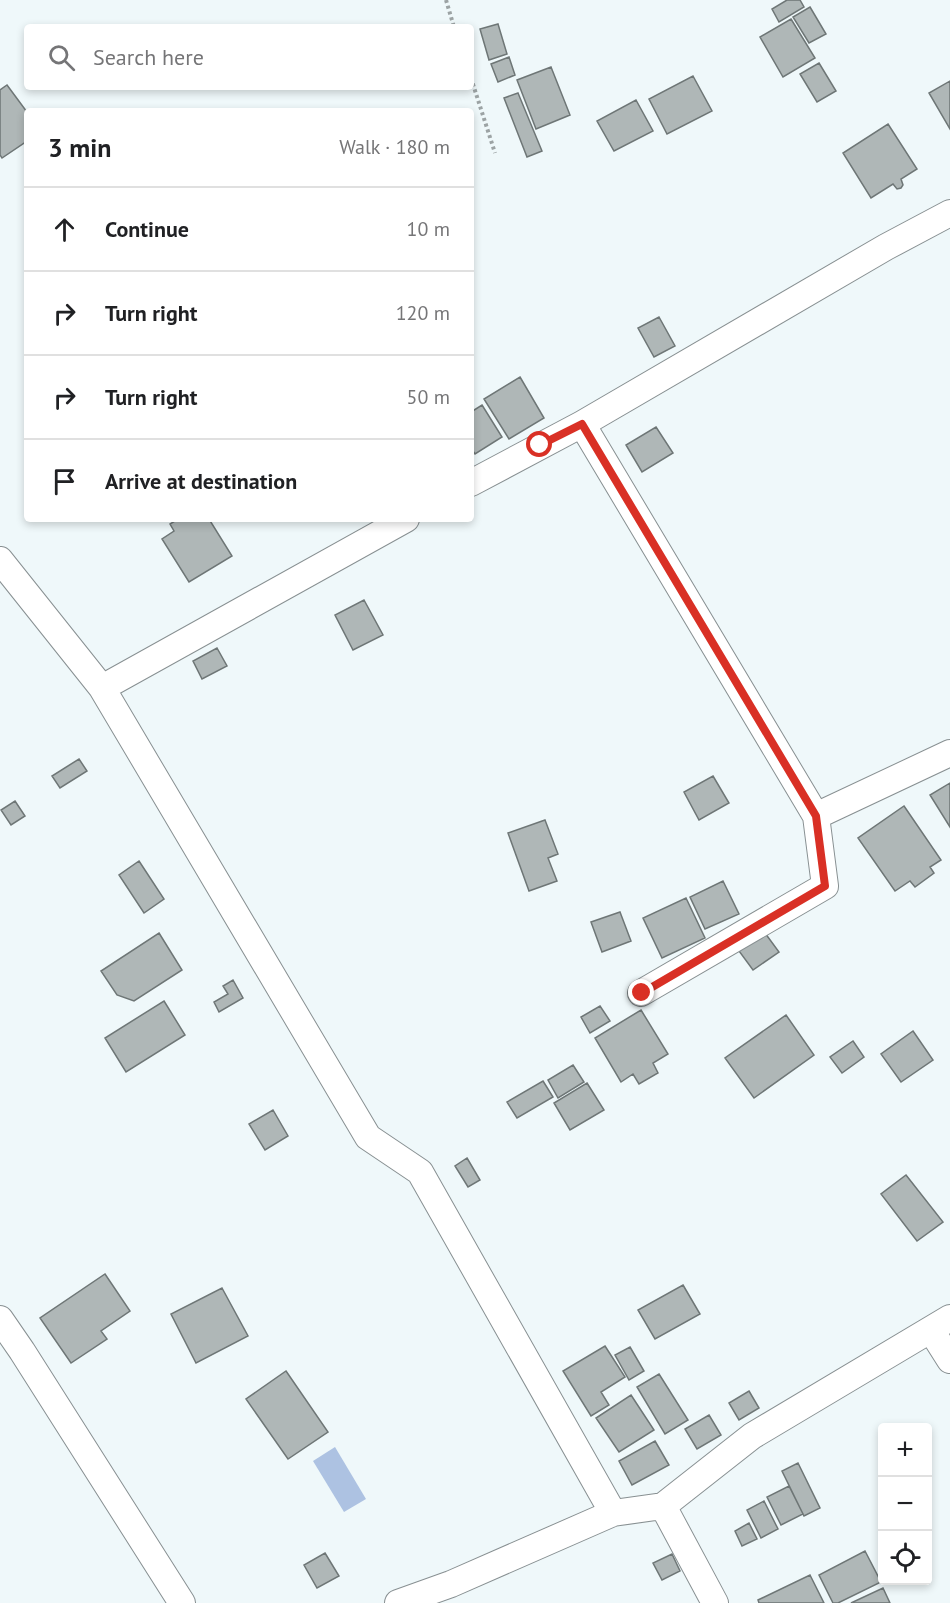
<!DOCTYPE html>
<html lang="en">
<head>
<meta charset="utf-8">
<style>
  :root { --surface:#fff; --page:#f2f2f2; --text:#202124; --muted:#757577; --line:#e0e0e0 }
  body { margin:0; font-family:"PT Sans",sans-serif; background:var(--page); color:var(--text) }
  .controls { position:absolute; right:18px; bottom:18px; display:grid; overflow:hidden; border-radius:6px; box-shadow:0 3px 9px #0003 }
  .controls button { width:54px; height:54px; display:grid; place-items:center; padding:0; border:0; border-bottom:2px solid var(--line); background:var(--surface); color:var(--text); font:30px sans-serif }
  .stop { position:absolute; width:18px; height:18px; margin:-14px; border:4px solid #d93025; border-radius:50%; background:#fff }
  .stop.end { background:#d93025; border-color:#fff; box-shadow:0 2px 6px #0008 }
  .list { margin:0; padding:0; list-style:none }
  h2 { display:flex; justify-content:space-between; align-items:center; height:78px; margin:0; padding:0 24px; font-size:26px }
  h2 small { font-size:20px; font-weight:400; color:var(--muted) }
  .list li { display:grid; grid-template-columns:39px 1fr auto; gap:18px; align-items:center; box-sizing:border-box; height:84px; padding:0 24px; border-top:2px solid var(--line) }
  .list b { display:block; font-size:22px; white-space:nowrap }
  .list em { font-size:20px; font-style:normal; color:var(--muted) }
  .icon { flex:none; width:33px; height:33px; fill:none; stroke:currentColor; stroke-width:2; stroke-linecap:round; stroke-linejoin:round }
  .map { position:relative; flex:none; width:950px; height:1603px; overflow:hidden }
  .search { position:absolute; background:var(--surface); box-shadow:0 3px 9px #0003; left:24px; top:24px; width:450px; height:66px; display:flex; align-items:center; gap:15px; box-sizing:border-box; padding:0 21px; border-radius:6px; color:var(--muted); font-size:22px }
  .panel { position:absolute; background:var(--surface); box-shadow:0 3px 9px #0003; left:24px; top:108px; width:450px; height:414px; border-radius:6px }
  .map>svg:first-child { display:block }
  .water { fill:#adc2e2 }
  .building { fill:#afb7b7; stroke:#6e7676; stroke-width:1.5 }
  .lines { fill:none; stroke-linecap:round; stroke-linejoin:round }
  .street-casing { stroke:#889092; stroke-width:28 }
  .path { stroke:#9ca3a4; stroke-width:4; stroke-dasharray:3 3; stroke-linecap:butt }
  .street { stroke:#fff; stroke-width:26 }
  .route { stroke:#d93025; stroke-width:8 }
</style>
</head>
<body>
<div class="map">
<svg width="950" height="1603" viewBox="0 0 950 1603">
  <rect width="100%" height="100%" fill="#eff8fa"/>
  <path class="water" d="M335 1447 366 1499 344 1512 313 1461Z"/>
  <path class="building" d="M787 0H800L804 7 779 22 772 9Z
    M810 7 826 34 809 43 793 17Z
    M791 19 815 58 783 77 760 37Z
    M498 24 507 54 489 60 480 29Z
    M509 57 515 75 498 82 491 64Z
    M819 63 836 91 817 102 800 74Z
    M551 67 570 115 536 129 517 80Z
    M693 76 712 111 667 134 649 99Z
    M950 81V129L929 93Z
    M7 85 27 112V141L2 158 0 155V90Z
    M518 93 542 151 527 157 504 98Z
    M636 100 653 131 614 151 597 121Z
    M888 124 917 169 901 179 903 185 901 188 897 189 893 184 871 198 843 153Z
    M659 317 675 346 654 357 638 328Z
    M520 377 544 418 509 439 484 399Z
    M482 405 502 437 475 454 471 448V412Z
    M656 427 673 453 642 472 626 445Z
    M178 519H209L232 556 189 582 162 539 174 531 170 524Z
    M364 600 383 635 353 650 335 615Z
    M217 648 227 666 202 679 193 661Z
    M79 759 87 771 60 788 52 776Z
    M713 776 729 803 699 820 684 792Z
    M950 783V827L930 795Z
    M15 801 25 816 11 825 1 810Z
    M904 806 941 860 930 867 934 873 915 887 910 881 895 891 858 838Z
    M545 820 558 854 548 858 557 881 529 891 508 833Z
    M139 861 164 899 144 913 119 875Z
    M723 881 739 914 705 929 690 897Z
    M686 898 705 938 662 958 643 918Z
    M620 912 631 941 602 952 591 922Z
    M159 933 182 970 134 1001 117 995 101 971Z
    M765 933 779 952 753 970 739 951Z
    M233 980 243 998 219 1012 214 1002 228 994 223 986Z
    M164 1001 185 1035 126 1072 105 1038Z
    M600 1006 610 1021 590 1033 581 1017Z
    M641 1010 668 1054 653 1063 658 1073 639 1084 633 1074 621 1082 595 1038Z
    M786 1015 814 1055 754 1098 725 1058Z
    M913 1031 933 1060 901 1082 881 1054Z
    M853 1041 864 1057 842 1073 830 1057Z
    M573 1065 584 1082 558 1098 548 1080Z
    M543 1081 553 1097 517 1118 507 1102Z
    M587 1083 604 1110 570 1130 554 1103Z
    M273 1110 288 1136 265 1150 249 1124Z
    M467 1158 480 1180 468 1187 455 1166Z
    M906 1175 943 1222 917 1241 881 1194Z
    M105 1274 130 1311 101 1331 107 1339 71 1363 40 1318Z
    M683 1285 700 1314 655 1339 638 1310Z
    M222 1288 248 1336 196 1363 171 1314Z
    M605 1346 625 1377 601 1392 609 1405 591 1416 563 1371Z
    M630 1347 644 1371 629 1380 615 1355Z
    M286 1371 328 1432 288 1459 246 1399Z
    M659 1374 688 1420 665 1434 637 1387Z
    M749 1391 759 1408 739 1420 729 1403Z
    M631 1395 654 1430 619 1452 596 1418Z
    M709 1415 721 1435 697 1449 685 1429Z
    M655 1441 669 1465 632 1485 619 1461Z
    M798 1463 820 1508 804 1516 782 1471Z
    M789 1486 803 1514 781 1525 767 1497Z
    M764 1501 778 1529 761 1538 747 1510Z
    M749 1523 757 1539 742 1546 735 1531Z
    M865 1551 881 1582 838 1603H833L819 1575Z
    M325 1553 339 1576 317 1588 304 1565Z
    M672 1554 680 1571 662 1580 653 1563Z
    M810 1575 824 1603H759L758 1600Z
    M883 1588 890 1603H851Z"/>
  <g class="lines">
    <defs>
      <path id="street" d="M582 424 816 816
        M471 483 582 424 886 247 950 213
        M0 560 102 688 368 1137 420 1172 613 1513
        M102 688 406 519
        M641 993 825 886 816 816 950 753
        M0 1319 22 1351 182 1603
        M931 1330 950 1360
        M663 1506 715 1603
        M398 1603 451 1584 613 1513 663 1506 752 1436 950 1318"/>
    </defs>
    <use href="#street" class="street-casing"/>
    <path class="path" d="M446 0 454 27
      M471 78 495 153"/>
    <use href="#street" class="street"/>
  </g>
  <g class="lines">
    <path class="route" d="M540 445 582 424 816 816 825 886 642 993"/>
  </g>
</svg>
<div class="controls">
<button>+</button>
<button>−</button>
<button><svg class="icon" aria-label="locate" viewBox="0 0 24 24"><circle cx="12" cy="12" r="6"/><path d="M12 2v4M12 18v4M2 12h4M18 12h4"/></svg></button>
</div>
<div class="stop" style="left:540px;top:445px"></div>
<div class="stop end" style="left:642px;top:993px"></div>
<div class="search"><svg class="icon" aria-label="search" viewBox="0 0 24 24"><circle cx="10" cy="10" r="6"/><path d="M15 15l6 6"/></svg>Search here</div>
<section class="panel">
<h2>3 min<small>Walk · 180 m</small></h2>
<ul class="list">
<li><svg class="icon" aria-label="ahead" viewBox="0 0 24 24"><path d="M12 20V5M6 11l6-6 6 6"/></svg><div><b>Continue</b></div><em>10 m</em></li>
<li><svg class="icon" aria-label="right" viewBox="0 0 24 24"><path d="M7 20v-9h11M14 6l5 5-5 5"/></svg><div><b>Turn right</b></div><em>120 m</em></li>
<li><svg class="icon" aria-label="right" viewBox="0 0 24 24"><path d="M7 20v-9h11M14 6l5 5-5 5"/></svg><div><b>Turn right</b></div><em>50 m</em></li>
<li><svg class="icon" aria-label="arrive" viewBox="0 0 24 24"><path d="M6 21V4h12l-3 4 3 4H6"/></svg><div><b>Arrive at destination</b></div></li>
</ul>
</section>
</div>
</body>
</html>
